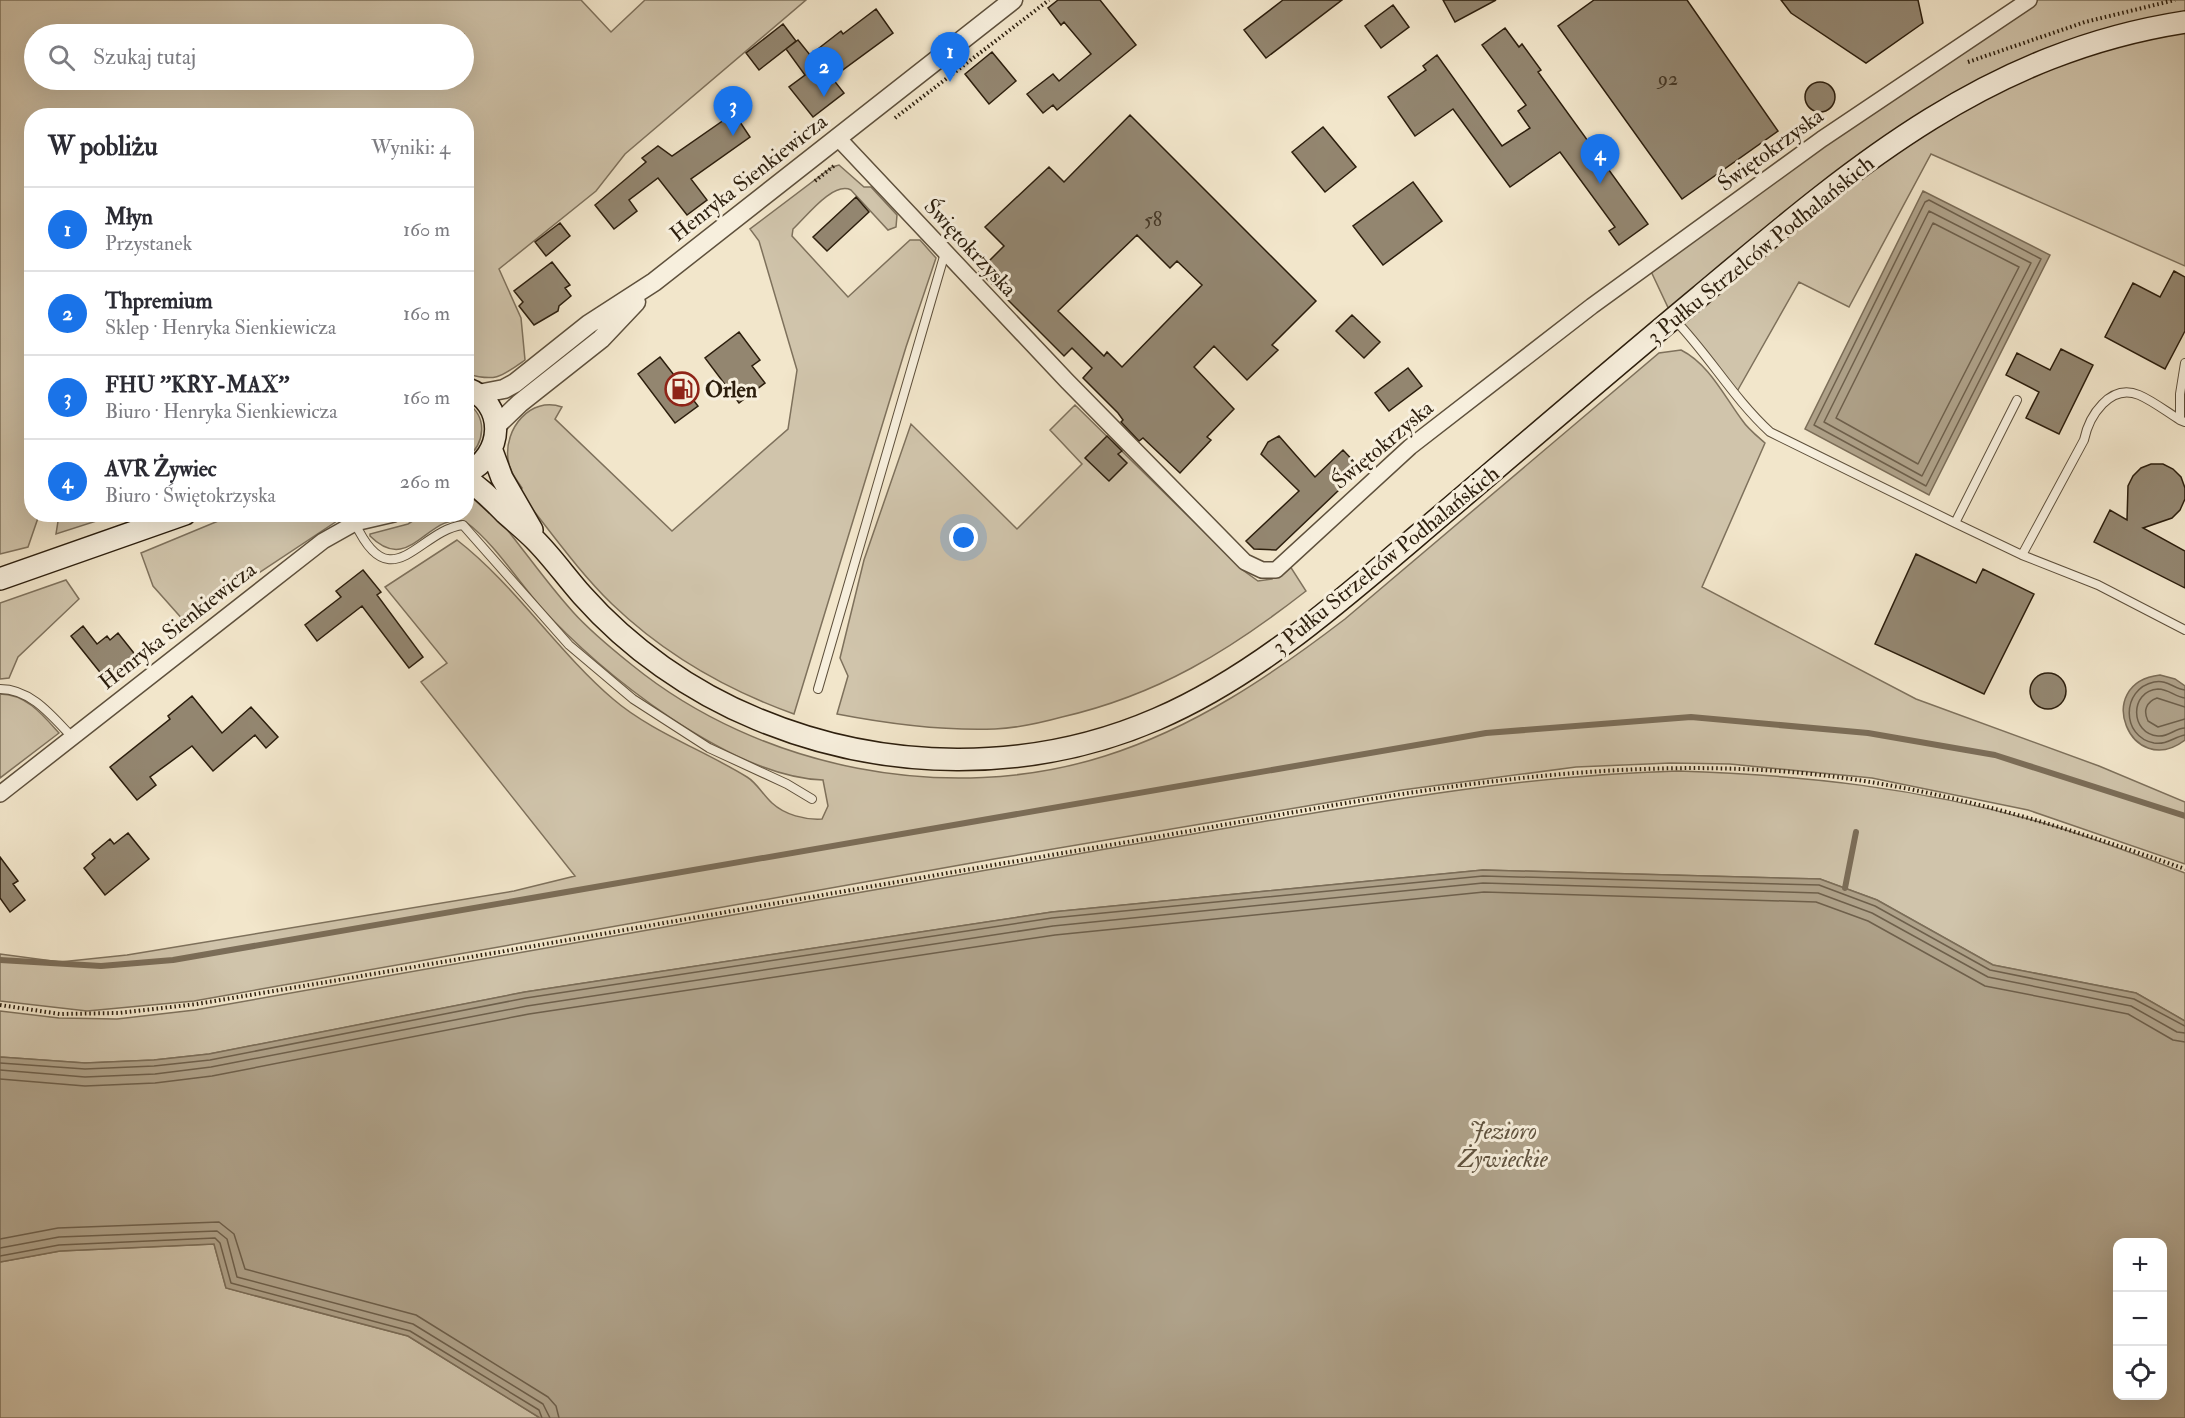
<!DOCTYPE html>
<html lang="pl">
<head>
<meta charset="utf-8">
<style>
  :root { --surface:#fff; --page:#f7f7f7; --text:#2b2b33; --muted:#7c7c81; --line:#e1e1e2; --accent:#1a73e8 }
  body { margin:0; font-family:"IM FELL Double Pica",serif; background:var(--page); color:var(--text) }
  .controls { position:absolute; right:18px; bottom:18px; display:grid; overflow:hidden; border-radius:12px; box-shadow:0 6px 24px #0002 }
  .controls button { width:54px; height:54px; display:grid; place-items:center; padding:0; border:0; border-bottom:2px solid var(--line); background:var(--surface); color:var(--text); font:30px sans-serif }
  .you { position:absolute; left:964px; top:538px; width:21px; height:21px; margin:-15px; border:4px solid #fff; border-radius:50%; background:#1a73e8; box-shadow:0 0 0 9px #1a73e833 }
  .badge { display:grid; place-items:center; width:39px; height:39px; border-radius:50%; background:var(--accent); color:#fff; font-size:20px; font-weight:700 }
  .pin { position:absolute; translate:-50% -50px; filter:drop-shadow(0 2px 3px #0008) }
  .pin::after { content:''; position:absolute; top:32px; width:21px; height:18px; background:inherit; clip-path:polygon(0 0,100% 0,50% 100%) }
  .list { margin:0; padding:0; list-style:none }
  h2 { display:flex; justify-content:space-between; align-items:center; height:78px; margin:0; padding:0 24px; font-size:26px }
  h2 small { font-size:20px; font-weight:400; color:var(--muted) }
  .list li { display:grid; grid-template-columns:39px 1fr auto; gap:18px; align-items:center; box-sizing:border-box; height:84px; padding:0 24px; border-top:2px solid var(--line) }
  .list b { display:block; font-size:22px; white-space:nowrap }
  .list p { margin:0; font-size:20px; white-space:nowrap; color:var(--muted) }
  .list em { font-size:20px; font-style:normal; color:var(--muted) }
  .icon { flex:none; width:33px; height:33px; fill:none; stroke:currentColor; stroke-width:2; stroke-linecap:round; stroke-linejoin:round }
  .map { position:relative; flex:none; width:2185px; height:1418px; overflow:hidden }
  .search { position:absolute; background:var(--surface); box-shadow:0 6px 24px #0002; left:24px; top:24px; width:450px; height:66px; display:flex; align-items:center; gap:15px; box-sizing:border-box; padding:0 21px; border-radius:33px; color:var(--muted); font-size:22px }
  .panel { position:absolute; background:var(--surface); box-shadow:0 6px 24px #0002; left:24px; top:108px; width:450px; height:414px; border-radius:24px }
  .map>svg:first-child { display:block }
  .green { fill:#d0c4ab; stroke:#7e715c; stroke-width:1.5; fill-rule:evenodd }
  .water { fill:#afa28a; stroke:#7b6d58; stroke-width:1.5; fill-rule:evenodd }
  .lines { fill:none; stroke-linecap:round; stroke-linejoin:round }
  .shore { stroke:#6e604c; stroke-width:1.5 }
  .stream { stroke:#7b6d58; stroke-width:6 }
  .building { fill:#938670; stroke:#2c1e0d; stroke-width:1.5; fill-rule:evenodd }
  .service-casing { stroke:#5e503c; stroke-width:10 }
  .minor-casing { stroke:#5e503c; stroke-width:18 }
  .tertiary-casing { stroke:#5e503c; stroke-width:21 }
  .secondary-casing { stroke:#2c1e0d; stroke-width:24 }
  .path { stroke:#2c1e0d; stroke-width:4; stroke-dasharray:1.5 3; stroke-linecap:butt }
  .service { stroke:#f7efdd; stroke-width:8 }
  .minor { stroke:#f7efdd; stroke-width:15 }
  .tertiary { stroke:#f7efdd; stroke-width:18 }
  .secondary { stroke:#f7efdd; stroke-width:21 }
  .labels { text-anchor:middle; stroke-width:6; stroke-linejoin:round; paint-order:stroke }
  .number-label { font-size:20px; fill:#463826 }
  .street-label { font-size:22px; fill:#2c1e0d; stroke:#f7efdd }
  .poi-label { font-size:22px; font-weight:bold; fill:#2c1e0d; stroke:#f7efdd; text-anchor:start }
  .water-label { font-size:24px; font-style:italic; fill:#60533f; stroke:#f7efdd }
</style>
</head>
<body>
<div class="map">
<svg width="2185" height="1418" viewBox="0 0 2185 1418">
  <rect width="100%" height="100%" fill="#f2e6cb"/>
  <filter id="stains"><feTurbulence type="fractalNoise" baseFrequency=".00333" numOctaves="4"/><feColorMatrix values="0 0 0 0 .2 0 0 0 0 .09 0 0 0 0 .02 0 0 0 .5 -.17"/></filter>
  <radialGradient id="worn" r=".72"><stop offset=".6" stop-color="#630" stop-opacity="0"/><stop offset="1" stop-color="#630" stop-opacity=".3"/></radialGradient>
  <path class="green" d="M0 0H581L611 32 645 0H806L625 154 596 191 499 269 521 318 525 360C501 377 496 382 467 374L466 116H32V514L39 515 28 547 0 554ZM34 34H464V80H34Z
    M2029 0H2185V266L1931 154 1849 307 1799 282 1735 395 1673 318 1648 265Z
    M839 165 864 187H871L897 215 896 227 888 230 851 190C833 181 806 217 793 229L792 236 848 297 910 240H920L936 258 906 347 794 714C727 690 664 654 612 604 577 570 549 529 518 491L522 488C516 479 509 470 508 459 504 429 530 396 562 407L555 419 672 531 788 429 797 370 759 241 750 229 832 167Z
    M1681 350C1709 364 1724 396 1742 420 1748 429 1757 436 1765 443L1702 587 1916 699 2099 766 2185 802V864L2028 810 1872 778 1730 764 1671 763 1576 767 1402 790 994 859 194 1001 87 1011 0 1001V954L60 962 127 955 514 891 575 876 421 682 447 663 385 587 457 540C515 585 557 651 613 699 650 731 705 751 747 777 757 783 763 795 772 803 785 815 805 820 822 819L828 806 823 780C732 777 599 673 541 607 517 580 495 544 466 522 428 510 411 577 370 536V534L408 524 422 515 466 514 467 493 489 513 492 511C520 544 544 580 573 612 590 631 612 649 632 665 760 769 948 806 1105 756 1194 728 1272 675 1345 619L1659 353Z
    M467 403C488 417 485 443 467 458Z
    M1075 405 1244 571 1258 581 1272 579 1290 566 1306 591C1229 651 1158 695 1062 717 1040 723 1017 728 995 729 942 731 889 724 837 714L848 676 840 658 864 560 911 424 1017 529 1082 464 1050 430Z
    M235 514 346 515 185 622 153 586 141 553Z
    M59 515V514L115 515 56 534Z
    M66 580 79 599 18 657 9 678 0 679V603Z
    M0 694C26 694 43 715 59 733L0 778Z
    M1678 771C1805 775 1920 788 2043 823 2091 837 2138 855 2185 873V1021L2136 993 1993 965 1877 900 1820 879 1483 870 1052 912 525 992 209 1054 154 1060 85 1063 0 1057V1011L59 1018 117 1019 195 1010C503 956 810 899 1117 847 1303 816 1489 776 1678 771Z
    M214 1244 226 1288 408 1336 540 1418H0V1262L60 1251Z"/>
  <path class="water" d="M1923 191 2050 255 1929 495 1805 429Z
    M2160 675 2175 679 2185 686V740C2131 781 2091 683 2160 675Z
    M1483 870 1820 879 1877 900 1993 965 2136 993 2185 1021V1418H540L408 1336 226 1288 214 1244 60 1251 0 1262V1057L85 1063 154 1060 209 1054 525 992 1052 912ZM2118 1242H2162V1396H2118Z"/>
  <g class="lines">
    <path class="shore" d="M1929 200 2041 259 1926 486 1814 425 1925 202Z
      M1929 211 2031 263 1922 476 1824 422Z
      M1933 223 2019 267 1918 464 1836 418Z
      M2185 690C2174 689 2167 679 2154 682 2121 689 2121 737 2154 743 2167 745 2174 737 2185 735
      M2185 698C2175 697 2169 689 2158 689 2129 691 2130 734 2158 736 2169 737 2175 728 2185 728
      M2185 707 2157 698C2146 702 2143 711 2148 721L2158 727 2185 719
      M0 1063 85 1069 154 1066 210 1060 526 998 1052 918 1483 876 1819 885 1875 906 1990 970 2134 999 2185 1026
      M0 1070 85 1077 155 1074 211 1067 527 1006 1053 926 1483 883 1818 893 1872 913 1988 977 2131 1006 2177 1032 2185 1033
      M0 1079 85 1086 155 1083 212 1076 529 1014 1055 935 1484 892 1816 902 1868 921 1985 986 2128 1014 2173 1040 2185 1042
      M0 1239 58 1228 219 1222 234 1234 245 1269 416 1315 548 1397 556 1406 559 1418
      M0 1248 59 1237 217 1231 227 1239 237 1277 413 1324 543 1404 550 1418
      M0 1256 59 1245 215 1238 220 1243 231 1283 410 1331 539 1410 542 1418"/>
    <path class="stream" d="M1845 888 1856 832
      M0 960 101 966 173 960 1486 733 1691 717 1868 733 1995 755 2185 816"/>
  </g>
  <path class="building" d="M1058 0H1100L1136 45 1057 110 1053 105 1043 113 1027 94 1053 74 1059 81 1091 54 1064 22 1061 25 1048 8Z
    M1283 0H1342L1266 58 1244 30Z
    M1443 0H1496L1455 22Z
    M1594 0H1687L1778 131 1682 199 1558 26Z
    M1781 0H1918L1923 23 1866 63 1791 13Z
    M1393 5 1409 27 1381 48 1365 26Z
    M876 9 893 33 832 78 844 93 813 117 789 87 805 75 786 49 798 40 810 55 841 31 843 34Z
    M783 24 796 41 759 70 746 53Z
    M1505 28 1519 47 1522 44 1541 70 1538 72 1648 224 1619 245 1609 231 1615 227 1560 152 1510 187 1453 109 1415 136 1388 97 1426 70 1423 66 1437 55 1502 146 1530 128 1518 111 1526 105 1482 45Z
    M992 52 1016 81 989 104 965 74Z
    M1805 97a15 15 0 1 1 30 0a15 15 0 1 1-30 0Z
    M734 113 750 137 691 179 707 200 687 215 658 178 629 200 637 211 614 229 595 205 646 162 642 158 658 146 672 156Z
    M1130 115 1316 301 1272 345 1278 350 1247 380 1214 346 1194 367 1234 409 1207 437 1211 440 1180 473 1143 438 1139 441 1121 422 1123 420 1118 413 1083 378 1092 368 1072 348 1064 356 979 271 1004 246 985 227 1049 167 1064 182ZM1137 235 1170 268 1177 261 1202 285 1122 367 1107 352 1104 356 1058 311Z
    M1323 127 1356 167 1325 192 1292 152Z
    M1413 182 1442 221 1383 265 1353 226Z
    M856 197 869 212 827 251 813 237Z
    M560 223 570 236 546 256 535 242Z
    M552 262 570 285 565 288 571 296 559 306 558 311 534 325 519 306 523 302 514 291Z
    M2174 271 2185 277V331L2165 369 2105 337 2133 283 2160 297Z
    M1352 315 1380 342 1364 358 1336 331Z
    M739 332 760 360 752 366 765 383 739 403 705 358Z
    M2061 349 2093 365 2059 434 2026 418 2039 392 2006 375 2017 353 2050 370Z
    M660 357 698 406 675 423 638 374Z
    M1408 368 1422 386 1389 411 1375 393Z
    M1107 436 1122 451 1118 454 1127 463 1109 481 1085 458Z
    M1279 436 1315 477 1343 450 1361 469 1276 550 1254 549 1246 541 1299 491 1261 454 1268 442Z
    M2151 464H2163L2173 469 2181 477 2185 488V499L2180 510 2172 518 2143 528 2185 551V588L2094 542 2110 510 2127 520 2128 486 2133 476 2141 468Z
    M1916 554 1976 583 1983 569 2034 594 1984 694 1875 644Z
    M363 570 381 592 377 595 423 657 409 668 362 606 317 641 305 625 341 597 336 591Z
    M83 626 97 644 107 636 110 640 118 633 137 657 107 681 71 636Z
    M2030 691a18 18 0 1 1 36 0a18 18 0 1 1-36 0Z
    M192 696 222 733 251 707 278 737 266 748 255 735 213 771 192 746 150 777 156 785 137 800 110 767 170 719 168 716Z
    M128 833 149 859 105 895 84 868 95 858 92 854 110 839 114 844Z
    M0 857 18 881 13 884 25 900 10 912 0 898Z"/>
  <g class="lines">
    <defs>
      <path id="service" d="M1674 319C1709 355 1733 398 1770 432L1955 523
        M2185 363 2180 394V420L2185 422
        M2017 400 1955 523 2022 555 2098 585 2185 630
        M355 523C391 601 419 530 463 525L569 645 633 699 709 748 787 784 812 799
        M2022 555 2084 440C2089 416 2110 383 2139 395 2153 401 2167 412 2180 420
        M0 689C31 689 52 716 72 737
        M818 689 945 253"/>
      <path id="minor" d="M837 137 1067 381 1245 562 1262 570H1276L1410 447 1592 306 1822 139 2029 0
        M0 794 323 541 355 523 394 514"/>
      <path id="tertiary" d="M478 394 504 389 515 383 589 324 654 282 1013 0
        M496 426 520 403 601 339 636 302"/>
      <path id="secondary" d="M466 388C507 403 504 456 466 473
        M492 451 502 478 532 530
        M466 479C481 488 492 500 505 513 515 522 526 531 535 540 552 557 566 577 582 595 629 648 691 692 757 719 884 772 1030 774 1157 719 1254 677 1337 604 1417 536 1511 456 1605 375 1700 296 1849 171 1984 53 2185 22
        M0 579 185 514"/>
    </defs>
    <use href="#service" class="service-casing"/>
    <use href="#minor" class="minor-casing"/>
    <use href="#tertiary" class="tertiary-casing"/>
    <use href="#secondary" class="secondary-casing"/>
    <path class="path" d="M1968 62 2085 22 2175 0
      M895 118 1049 0
      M815 181 835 165
      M410 520 417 514
      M0 1005 60 1014 119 1013 197 1004C507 952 817 895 1127 842 1330 807 1535 761 1741 769 1894 774 2042 818 2185 869"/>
    <use href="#service" class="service"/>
    <use href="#minor" class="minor"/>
    <use href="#tertiary" class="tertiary"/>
    <use href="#secondary" class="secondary"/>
  </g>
  <defs>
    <symbol id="fuel-ring" viewBox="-11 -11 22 22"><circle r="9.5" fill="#f7efdd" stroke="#8f2418" stroke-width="1.5"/><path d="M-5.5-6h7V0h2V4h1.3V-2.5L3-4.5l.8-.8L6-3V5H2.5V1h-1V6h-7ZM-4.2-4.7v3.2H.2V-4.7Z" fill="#8f2418"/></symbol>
  </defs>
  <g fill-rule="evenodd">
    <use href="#fuel-ring" x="663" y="370" width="38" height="38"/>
  </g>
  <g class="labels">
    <g class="number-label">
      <text x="1668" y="85">92</text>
      <text x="1153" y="226">58</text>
    </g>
    <g class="street-label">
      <text transform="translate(1770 149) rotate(-36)" y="8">Świętokrzyska</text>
      <text transform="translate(748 177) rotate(-38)" y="8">Henryka Sienkiewicza</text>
      <text transform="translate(971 247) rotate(47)" y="8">Świętokrzyska</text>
      <text transform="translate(1760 249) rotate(-39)" y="8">3 Pułku Strzelców Podhalańskich</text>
      <text transform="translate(1382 444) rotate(-40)" y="8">Świętokrzyska</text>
      <text transform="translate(1385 559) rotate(-39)" y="8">3 Pułku Strzelców Podhalańskich</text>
      <text transform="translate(177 625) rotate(-38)" y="8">Henryka Sienkiewicza</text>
    </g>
    <g class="poi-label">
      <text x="705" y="397">Orlen</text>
    </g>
    <g class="water-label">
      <text x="1503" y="1139">Jezioro<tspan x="1503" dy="28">Żywieckie</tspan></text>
    </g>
  </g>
  <rect width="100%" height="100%" filter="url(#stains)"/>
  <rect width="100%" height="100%" fill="url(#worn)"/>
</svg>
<div class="controls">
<button>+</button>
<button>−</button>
<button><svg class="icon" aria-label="locate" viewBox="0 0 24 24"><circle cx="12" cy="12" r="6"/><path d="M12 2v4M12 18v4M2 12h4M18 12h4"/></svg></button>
</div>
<div class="you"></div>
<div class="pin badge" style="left:950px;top:82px">1</div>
<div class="pin badge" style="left:824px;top:97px">2</div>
<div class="pin badge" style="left:733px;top:136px">3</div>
<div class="pin badge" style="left:1600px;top:184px">4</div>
<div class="search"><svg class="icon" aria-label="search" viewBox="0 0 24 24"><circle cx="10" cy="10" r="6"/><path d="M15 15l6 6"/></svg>Szukaj tutaj</div>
<section class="panel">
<h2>W pobliżu<small>Wyniki: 4</small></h2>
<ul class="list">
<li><span class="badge">1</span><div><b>Młyn</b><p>Przystanek</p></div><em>160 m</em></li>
<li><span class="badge">2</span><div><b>Thpremium</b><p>Sklep · Henryka Sienkiewicza</p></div><em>160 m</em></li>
<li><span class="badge">3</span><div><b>FHU ''KRY-MAX''</b><p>Biuro · Henryka Sienkiewicza</p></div><em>160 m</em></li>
<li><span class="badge">4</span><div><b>AVR Żywiec</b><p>Biuro · Świętokrzyska</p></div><em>260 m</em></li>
</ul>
</section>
</div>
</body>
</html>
